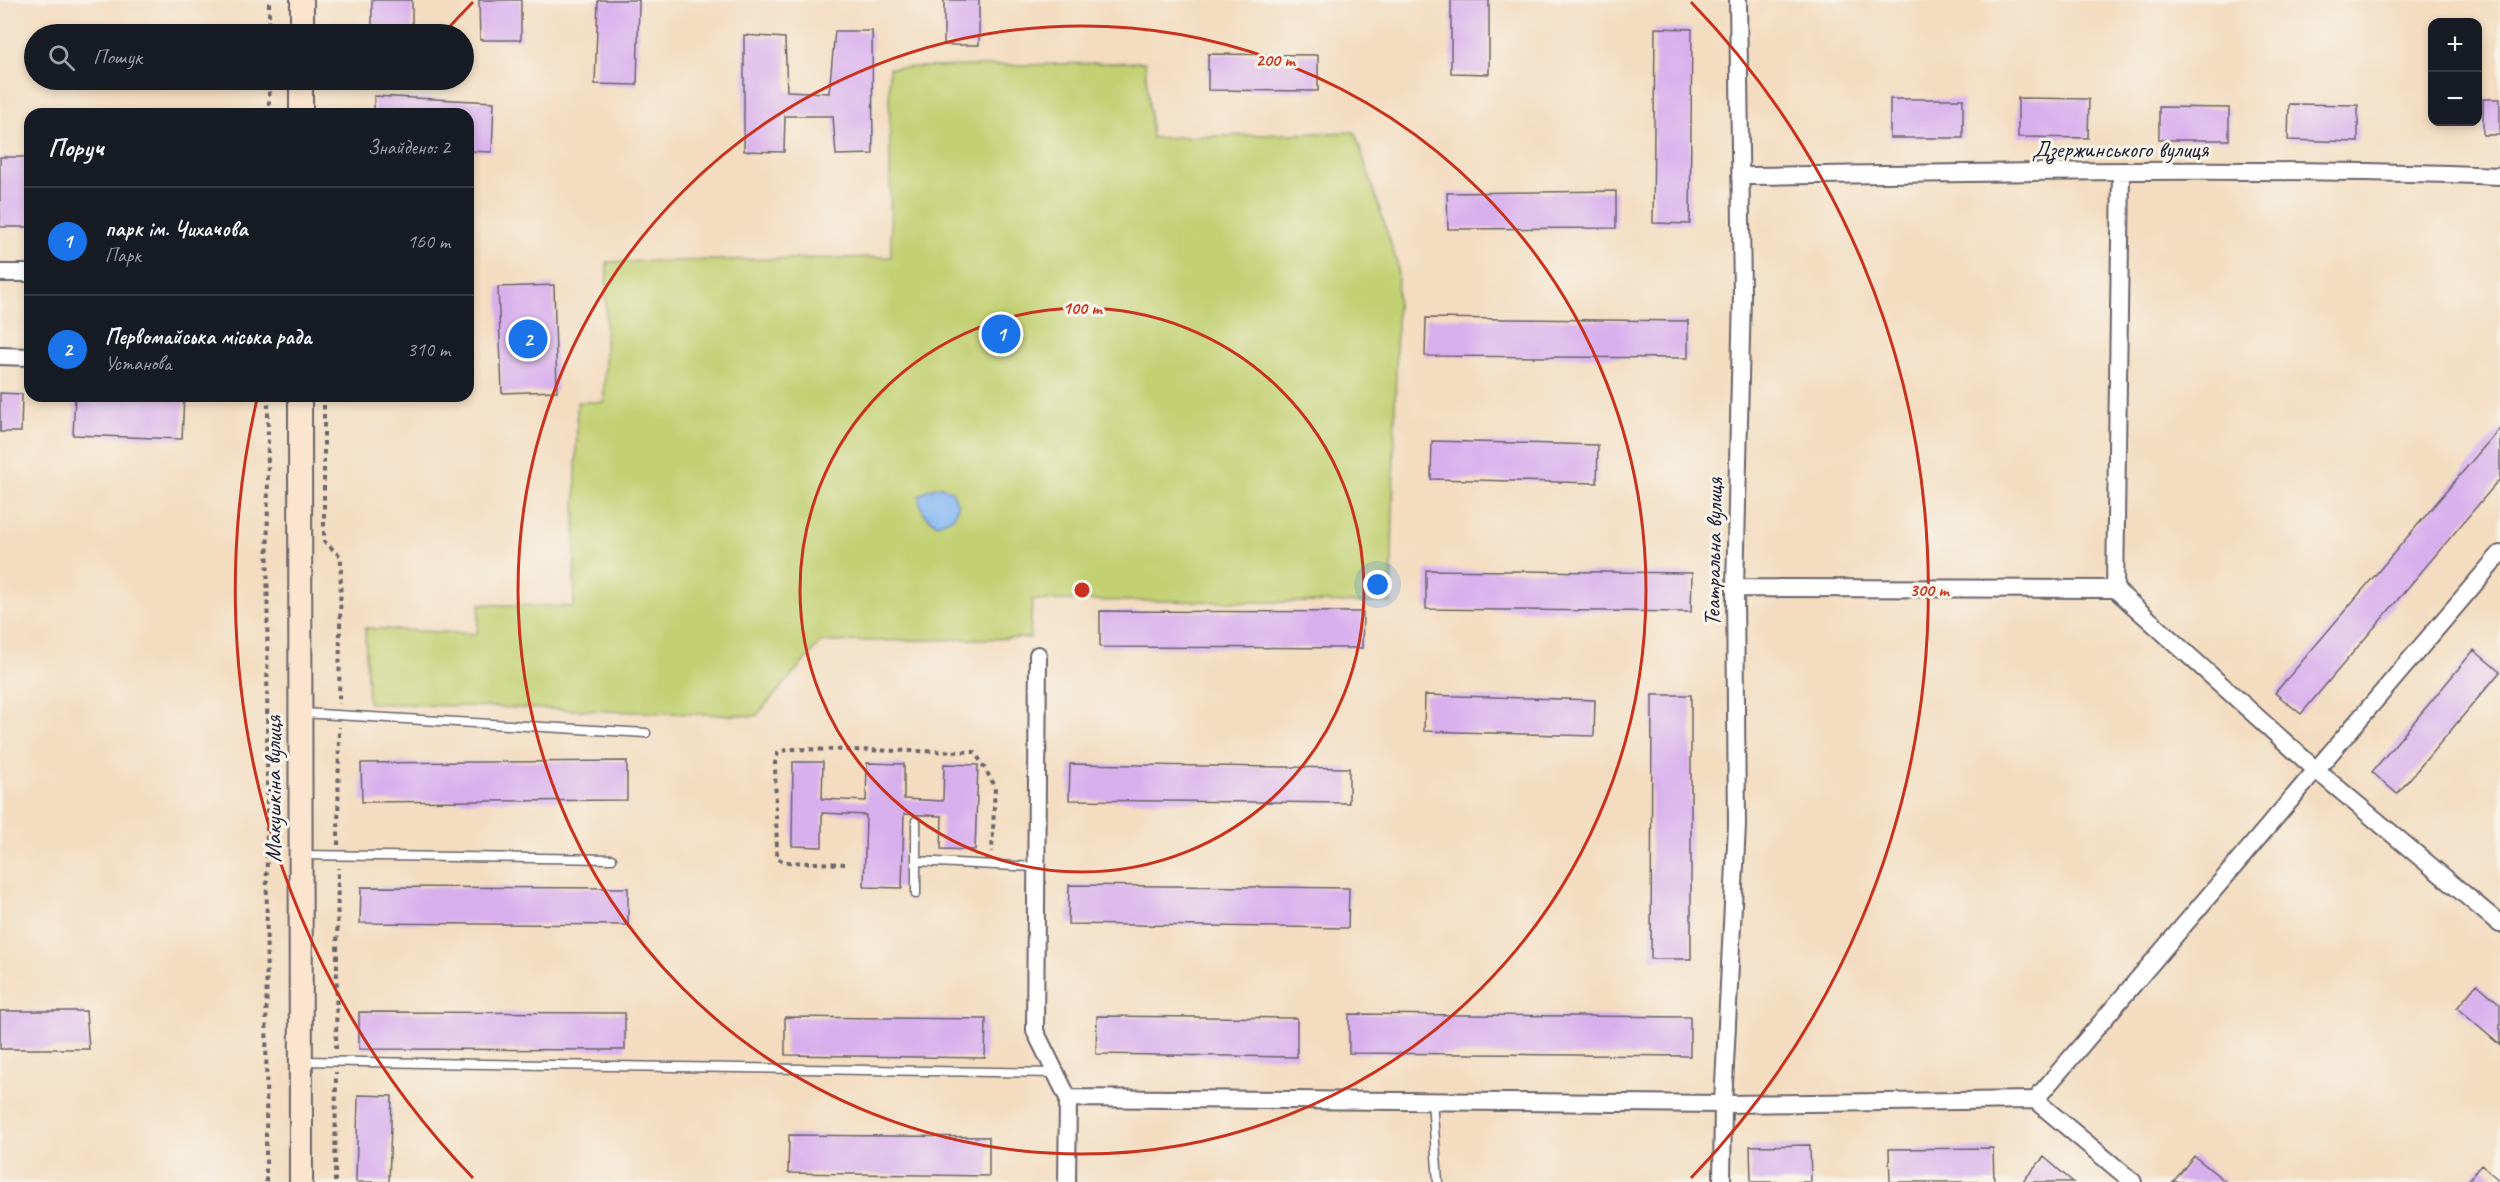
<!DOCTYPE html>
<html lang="uk">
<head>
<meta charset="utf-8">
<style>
  :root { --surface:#171b24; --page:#20242c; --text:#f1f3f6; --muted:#9ea1a6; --line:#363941; --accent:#1a73e8 }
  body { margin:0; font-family:Caveat,sans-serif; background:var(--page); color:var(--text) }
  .controls { position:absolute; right:18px; top:18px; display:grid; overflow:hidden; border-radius:12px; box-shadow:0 3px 9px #0003 }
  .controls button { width:54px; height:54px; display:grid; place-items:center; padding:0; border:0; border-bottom:2px solid var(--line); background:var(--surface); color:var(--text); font:30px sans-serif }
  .you { position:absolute; left:1378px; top:585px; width:21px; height:21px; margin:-15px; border:4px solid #fff; border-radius:50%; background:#1a73e8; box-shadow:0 0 0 9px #1a73e833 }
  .badge { display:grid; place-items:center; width:39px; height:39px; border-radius:50%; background:var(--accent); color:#fff; font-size:20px; font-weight:700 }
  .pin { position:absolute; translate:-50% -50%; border:3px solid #fff; box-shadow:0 2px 6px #0006 }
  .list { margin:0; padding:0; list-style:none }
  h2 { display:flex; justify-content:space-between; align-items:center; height:78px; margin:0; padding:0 24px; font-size:26px }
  h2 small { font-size:20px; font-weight:400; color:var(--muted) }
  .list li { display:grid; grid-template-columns:39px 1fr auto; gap:18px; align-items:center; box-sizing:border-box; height:108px; padding:0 24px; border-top:2px solid var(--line) }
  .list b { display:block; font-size:22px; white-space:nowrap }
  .list p { margin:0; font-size:20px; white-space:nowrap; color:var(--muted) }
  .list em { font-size:20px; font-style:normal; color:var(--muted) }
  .icon { flex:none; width:33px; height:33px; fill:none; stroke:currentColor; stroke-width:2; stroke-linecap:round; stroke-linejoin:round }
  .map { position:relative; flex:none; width:2500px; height:1182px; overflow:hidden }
  .search { position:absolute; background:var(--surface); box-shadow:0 3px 9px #0003; left:24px; top:24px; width:450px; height:66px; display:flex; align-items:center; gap:15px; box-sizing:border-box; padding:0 21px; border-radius:33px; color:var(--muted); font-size:22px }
  .panel { position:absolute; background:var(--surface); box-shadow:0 3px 9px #0003; left:24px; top:108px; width:450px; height:294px; border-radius:18px }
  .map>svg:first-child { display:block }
  .green { fill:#c2d072; stroke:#727956; stroke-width:1.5 }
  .water { fill:#88b9f4; stroke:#556e98; stroke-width:1.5 }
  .building { fill:#d8afed }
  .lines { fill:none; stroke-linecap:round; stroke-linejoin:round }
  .lane-casing { stroke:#6b6369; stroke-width:11 }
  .street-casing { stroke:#6b6369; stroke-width:20 }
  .secondary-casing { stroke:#6b6369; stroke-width:26 }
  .path { stroke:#6b6369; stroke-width:4; stroke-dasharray:4.5 4.5; stroke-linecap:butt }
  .lane { stroke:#fff; stroke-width:8 }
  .street { stroke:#fff; stroke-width:16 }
  .secondary { stroke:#fbe5cf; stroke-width:22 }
  .ring { fill:none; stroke:#c8321e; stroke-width:3 }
  .labels { text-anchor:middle; stroke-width:6; stroke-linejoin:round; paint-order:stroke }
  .street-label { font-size:24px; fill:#22223b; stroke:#f7f3e8 }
  .centre { fill:#c8321e; stroke:#f7f3e8; stroke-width:3 }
  .ring-label { font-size:18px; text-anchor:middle; font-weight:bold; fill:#c8321e; stroke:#f7f3e8; stroke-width:6; stroke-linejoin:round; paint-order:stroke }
</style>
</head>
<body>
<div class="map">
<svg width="2500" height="1182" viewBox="0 0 2500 1182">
  <rect width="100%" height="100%" fill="#f7f3e8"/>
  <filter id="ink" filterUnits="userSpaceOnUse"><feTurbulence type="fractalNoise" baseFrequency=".0167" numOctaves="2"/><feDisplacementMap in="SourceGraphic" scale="12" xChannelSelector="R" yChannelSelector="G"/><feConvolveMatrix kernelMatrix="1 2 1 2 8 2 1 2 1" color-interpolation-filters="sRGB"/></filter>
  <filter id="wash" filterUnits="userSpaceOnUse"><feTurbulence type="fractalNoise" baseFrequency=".008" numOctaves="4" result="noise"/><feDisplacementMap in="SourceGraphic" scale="24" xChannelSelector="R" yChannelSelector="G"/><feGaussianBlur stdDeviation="1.35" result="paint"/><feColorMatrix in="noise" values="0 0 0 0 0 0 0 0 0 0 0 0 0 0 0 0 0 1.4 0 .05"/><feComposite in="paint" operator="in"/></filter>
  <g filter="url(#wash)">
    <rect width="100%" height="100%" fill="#f3dcbf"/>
    <path class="green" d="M1145 62 1152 138 1355 132 1398 266 1391 603 1032 600 1030 638 821 642 756 716 368 703 365 628 477 634 480 604 574 607 577 402H604L607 262 891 257 889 68Z"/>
    <path class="water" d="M941 486 952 491 958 505 954 517 938 524C924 517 921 511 919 496L929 489Z"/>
    <g id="blocks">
      <path class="building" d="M372 0H412V34H372Z
        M479 0H521V40H480Z
        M598 0H639L637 85 595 84Z
        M944 0H979V45H944Z
        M1451 0H1489V74L1451 73Z
        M1655 28 1692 29 1690 224 1653 223Z
        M835 31H872L873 154 836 155 833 116H785L784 152 744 151V35L785 38 787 91 829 93Z
        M1208 54 1318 55V91L1208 90Z
        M374 96 494 102 492 152 468 151V114H374Z
        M2018 98 2089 99 2088 138 2018 137Z
        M1890 99H1963V138H1890Z
        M2483 99H2500V135H2483Z
        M2289 104 2358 105V142L2288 140Z
        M2159 107 2229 108V140H2159Z
        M0 157H30V227H0Z
        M1616 191V228L1448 229 1447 193Z
        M554 285 557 391 502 393 498 287Z
        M1426 318 1688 321V358L1425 356Z
        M0 393 22 394 21 432H0Z
        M75 396H184L182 439 73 435Z
        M2500 428V479L2301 714 2275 693Z
        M1432 441 1598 445 1597 483 1431 479Z
        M1426 570 1692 573 1691 612 1426 609Z
        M1100 611 1363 612 1362 648 1100 647Z
        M2474 650 2500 672 2397 794 2372 772Z
        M1425 695 1595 700 1594 736 1424 731Z
        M1652 695H1691V959H1651Z
        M627 761V800L362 802 361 763Z
        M793 762H823L822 799 866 801 867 763 904 764V799L943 801 944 764 978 765 975 850 941 849 942 816 904 814 902 888 864 887 866 815 822 813V847L792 846Z
        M1070 764 1349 768V803L1069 800Z
        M1069 885 1349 888 1348 928 1068 924Z
        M361 887 628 888V925L360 923Z
        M2477 984 2500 1004V1045L2457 1008Z
        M0 1011H86L89 1049H0Z
        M359 1012 625 1013V1050L359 1049Z
        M1349 1014 1690 1017V1056L1349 1053Z
        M1097 1016 1297 1018V1057L1096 1054Z
        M785 1017 986 1019 985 1058 785 1055Z
        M358 1095 392 1096 389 1182H356Z
        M789 1135 989 1137V1176L788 1173Z
        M1810 1145 1811 1182H1751L1750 1146Z
        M1993 1148 1994 1182H1890L1889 1149Z
        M2194 1156 2226 1182H2173Z
        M2044 1157 2073 1182H2022Z
        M2481 1165 2500 1181V1182H2467Z"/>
    </g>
  </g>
  <g filter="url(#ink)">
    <use href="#blocks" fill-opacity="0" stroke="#6b6369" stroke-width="1.5"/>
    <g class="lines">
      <defs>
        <path id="lane" d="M302 713 646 733
          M301 855 612 859
          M916 861 1036 867
          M916 894V821
          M303 1061 1055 1073
          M1432 1101 1438 1182"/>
        <path id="street" d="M2121 172 2115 589 2316 770 2500 924
          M1740 176C1993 173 2247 166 2500 176
          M0 273H30
          M0 356 30 357
          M1735 588 2115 589
          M1038 655 1035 1031 1068 1098 1067 1182
          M1068 1098 1723 1104 2035 1100 2133 1182
          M2035 1100 2500 554
          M1722 1182 1723 1104 1737 825 1735 588 1742 295 1738 0"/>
        <path id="secondary" d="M302 34V0
          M301 114V80
          M300 396 301 1182"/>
      </defs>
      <use href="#lane" class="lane-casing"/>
      <use href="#street" class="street-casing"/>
      <use href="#secondary" class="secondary-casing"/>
      <path class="path" d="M269 34V0
        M269 114V80
        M324 396V541L341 557 339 704
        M338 845 339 727
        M845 864 784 862 777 858 775 763 778 753 789 749 975 752 995 786 992 852
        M336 1049 338 868
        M266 1182 268 396
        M335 1182 336 1072"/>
      <use href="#lane" class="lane"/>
      <use href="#street" class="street"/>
      <use href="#secondary" class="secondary"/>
    </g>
  </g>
  <g class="ring">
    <circle cx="1082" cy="590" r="282"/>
    <circle cx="1082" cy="590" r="564"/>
    <path d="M473 1178A847 847 0 0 1 257 399M443 34A847 847 0 0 1 473 2M1691 2A847 847 0 0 1 1691 1178"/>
  </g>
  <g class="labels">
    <g class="street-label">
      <text x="2120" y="157">Дзержинського вулиця</text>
      <text transform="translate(1713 552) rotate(-89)" y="8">Театральна вулиця</text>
      <text transform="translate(273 789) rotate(-90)" y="8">Макушкіна вулиця</text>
    </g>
  </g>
  <circle cx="1082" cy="590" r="9" class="centre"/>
  <g class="ring-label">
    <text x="1275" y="66">200 m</text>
    <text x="1082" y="314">100 m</text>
    <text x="1929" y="596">300 m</text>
  </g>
</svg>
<div class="controls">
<button>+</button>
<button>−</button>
</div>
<div class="you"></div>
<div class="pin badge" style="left:1001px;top:334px">1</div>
<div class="pin badge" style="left:528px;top:339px">2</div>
<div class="search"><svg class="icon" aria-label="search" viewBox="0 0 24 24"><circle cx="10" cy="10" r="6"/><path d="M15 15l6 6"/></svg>Пошук</div>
<section class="panel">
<h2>Поруч<small>Знайдено: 2</small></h2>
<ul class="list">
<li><span class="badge">1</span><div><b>парк ім. Чихачова</b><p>Парк</p></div><em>160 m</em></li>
<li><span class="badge">2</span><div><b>Первомайська міська рада</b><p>Установа</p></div><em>310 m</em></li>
</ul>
</section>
</div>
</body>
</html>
